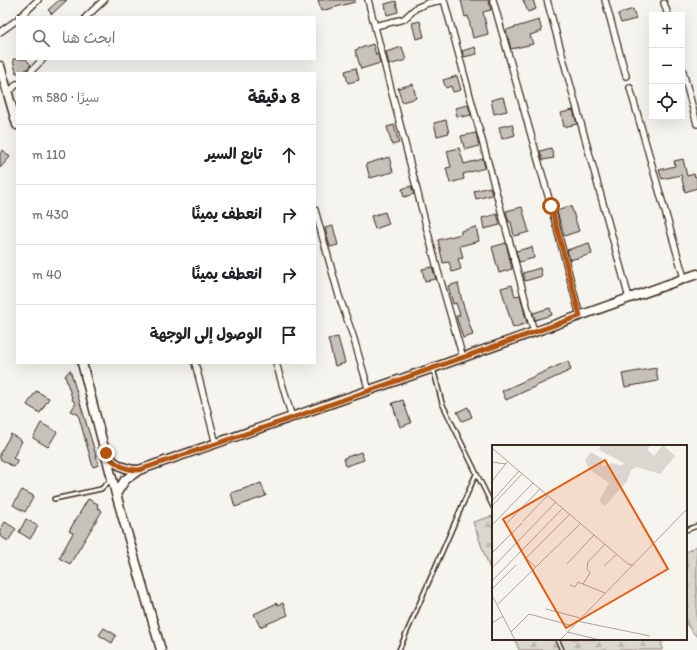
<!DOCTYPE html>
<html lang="ar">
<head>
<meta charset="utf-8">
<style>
  :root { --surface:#fff; --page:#f6f6f6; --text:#202124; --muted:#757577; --line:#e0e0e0 }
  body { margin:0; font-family:Itim,"Playpen Sans Arabic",sans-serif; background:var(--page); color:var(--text); direction:rtl }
  .controls { position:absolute; right:12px; top:12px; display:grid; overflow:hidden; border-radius:0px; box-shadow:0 4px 16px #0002 }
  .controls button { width:36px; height:36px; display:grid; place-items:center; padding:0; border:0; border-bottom:1px solid var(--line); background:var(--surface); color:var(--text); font:20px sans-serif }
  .stop { position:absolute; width:12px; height:12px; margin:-9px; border:3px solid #b45309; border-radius:50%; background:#fff }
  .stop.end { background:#b45309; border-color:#fff; box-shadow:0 1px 4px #0008 }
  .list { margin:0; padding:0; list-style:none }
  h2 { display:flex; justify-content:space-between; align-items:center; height:52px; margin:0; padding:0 16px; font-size:17px }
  h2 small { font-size:13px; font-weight:400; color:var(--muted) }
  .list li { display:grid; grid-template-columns:26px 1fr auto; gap:12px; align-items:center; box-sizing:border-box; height:60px; padding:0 16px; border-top:1px solid var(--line) }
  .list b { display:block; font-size:15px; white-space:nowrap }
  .list em { font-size:13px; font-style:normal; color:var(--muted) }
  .icon { flex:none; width:22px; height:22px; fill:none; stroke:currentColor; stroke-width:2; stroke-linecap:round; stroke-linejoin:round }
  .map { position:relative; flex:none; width:697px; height:650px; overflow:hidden; direction:ltr }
  .search { position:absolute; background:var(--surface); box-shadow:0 4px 16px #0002; left:16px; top:16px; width:300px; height:44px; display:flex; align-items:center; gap:10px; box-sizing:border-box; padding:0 14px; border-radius:0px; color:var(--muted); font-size:15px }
  .panel { position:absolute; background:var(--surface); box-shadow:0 4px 16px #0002; left:16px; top:72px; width:300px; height:292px; border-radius:0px; direction:rtl }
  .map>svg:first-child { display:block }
  .forest { fill:url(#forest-firs); stroke:#8a8077 }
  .building { fill:#c7c1bb; stroke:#3b2a1e }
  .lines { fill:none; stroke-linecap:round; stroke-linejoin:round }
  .lane-casing { stroke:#3b2a1e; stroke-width:6 }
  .street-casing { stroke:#3b2a1e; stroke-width:8 }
  .secondary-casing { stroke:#3b2a1e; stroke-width:11 }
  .lane { stroke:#fdfcf7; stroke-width:3 }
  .street { stroke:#fdfcf7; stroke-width:5.5 }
  .secondary { stroke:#fdfcf7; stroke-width:8 }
  .route { stroke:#b45309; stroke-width:5 }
  .inset-road { fill:none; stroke:#aba39b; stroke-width:1 }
  .view { fill:#e8590c; fill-opacity:0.15; stroke:#e8590c; stroke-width:2 }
  .inset-edge { fill:none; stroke:#3b2a1e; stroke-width:2 }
</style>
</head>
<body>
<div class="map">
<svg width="697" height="650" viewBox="0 0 697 650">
  <defs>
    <pattern id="forest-firs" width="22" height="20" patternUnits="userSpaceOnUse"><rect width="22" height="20" fill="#dad6d0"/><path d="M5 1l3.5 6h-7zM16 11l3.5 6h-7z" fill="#bcb8b2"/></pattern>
  </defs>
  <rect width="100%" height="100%" fill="#f5f4ee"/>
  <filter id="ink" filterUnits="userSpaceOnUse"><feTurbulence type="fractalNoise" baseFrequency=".025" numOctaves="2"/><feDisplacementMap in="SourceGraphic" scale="8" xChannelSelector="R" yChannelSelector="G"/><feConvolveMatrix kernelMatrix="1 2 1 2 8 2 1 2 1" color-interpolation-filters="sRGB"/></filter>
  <g filter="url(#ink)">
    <path class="forest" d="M493 516V578L473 522Z
      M697 546V637L686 624V552Z
      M515 639H662V650H519Z"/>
    <path class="building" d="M59 0H67L52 14 48 10Z
      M318 0H355V2L321 11Z
      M461 0H488L491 10 483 12 488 34 473 38 468 16 465 17Z
      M523 0H533L536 9 528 12Z
      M396 1 398 12 387 15 385 4Z
      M633 9 636 19 621 23 618 14Z
      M539 20 542 31 530 35 533 44 511 49 506 30Z
      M420 21 424 37 416 39 412 23Z
      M373 44 376 55 378 54 380 63 361 69 355 50Z
      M402 47 406 60 389 65 386 52Z
      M475 47 477 54 464 57 462 51Z
      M13 59H26L31 65 22 73H16Z
      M356 68 359 80 348 83 345 71Z
      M457 76 461 90 453 92 451 86 446 88 443 80Z
      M413 84 416 98 402 102 398 88Z
      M503 97 507 111 494 114 491 100Z
      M468 105 471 115 462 117V115L457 117 455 108Z
      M573 110 577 124 564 127 561 113Z
      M446 120 449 133 437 136 434 123Z
      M512 124 515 135 502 139 499 127Z
      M394 125 399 143 392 145 387 127Z
      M476 133 479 146 465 150 461 136Z
      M459 148 464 164 483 159 485 168 463 174 464 179 450 183 446 168 451 167 447 151Z
      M551 148 554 158 543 160 540 151Z
      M3 150 10 157 0 168V154Z
      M389 157 393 172 370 178 366 164Z
      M683 159 687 176 694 174 695 177 697 176V188L685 192 681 175 662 179 659 170 675 166 674 161Z
      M411 186 414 194 404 197 402 189Z
      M490 187 492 195 476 199 474 191Z
      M571 206 579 231 564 236 557 211Z
      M522 207 529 232 514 236 511 222H509L506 211Z
      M385 212 389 224 375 229 371 216Z
      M497 214 500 225 484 229 482 218Z
      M333 226 338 245 330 247 325 228Z
      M476 227 479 241 460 246 463 258 458 259 461 269 452 272 449 262 443 263 438 240 461 234V231Z
      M506 243 512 269 499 273 492 247Z
      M589 243 592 254 570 260 567 250Z
      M532 247 534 258 519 262 516 251Z
      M432 267 436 279 425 281 422 269Z
      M540 268 542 276 525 281 523 273Z
      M458 283 462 301 473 335 463 338 456 316 460 315 456 303 453 304 448 286Z
      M512 285 515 296 520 295 527 323 513 328 501 288Z
      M550 308 552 315 535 320 533 313Z
      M338 337 345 363 335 366 328 339Z
      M568 361 571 370 506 400 502 391Z
      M656 368 658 381 625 387 622 374Z
      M70 370 99 465 93 467 78 414 71 411 76 403 73 401 65 376Z
      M36 391 49 398 40 413 27 405Z
      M403 400 411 423 400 427 392 403Z
      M468 407 472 417 462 421 457 412Z
      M41 423 57 432 48 447 33 438Z
      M11 434 22 441 13 458 18 461 14 467 0 459V453Z
      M361 452 364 460 346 466 344 458Z
      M261 483 266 496 235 507 231 493Z
      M22 490 34 496 25 512 13 505Z
      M88 499 98 504 97 507 102 511 70 564 59 558 73 533 69 531Z
      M26 519 38 526 30 539 19 532Z
      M5 522 16 529 8 541 0 536V530Z
      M277 603 278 605 283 603 288 615 260 627 254 614Z
      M104 628 116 635 112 643 99 635Z"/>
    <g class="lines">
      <defs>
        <path id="lane" d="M433 368 442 403 493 507
          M54 499 101 489 112 479
          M686 530 697 526
          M557 639 562 650
          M399 650 476 474"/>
        <path id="street" d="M368 0 437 268 463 358
          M444 0 534 332
          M493 0 551 206 580 316
          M547 0 629 298
          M605 0 626 76
          M664 3 668 15
          M20 17 38 0
          M86 17 104 0
          M375 26 404 19 416 8 428 3 443 0
          M0 32 17 20
          M682 68 697 124
          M29 73 43 59
          M630 88 684 278
          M8 93 17 84
          M315 210 339 296 353 336 369 391
          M195 363 216 444
          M276 363 292 418"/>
        <path id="secondary" d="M0 66 17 125
          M82 363 116 494 161 650
          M107 454C115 465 126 470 139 470
          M116 494 125 480 139 470 433 368 697 274"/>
      </defs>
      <use href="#lane" class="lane-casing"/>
      <use href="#street" class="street-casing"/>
      <use href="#secondary" class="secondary-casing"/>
      <use href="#lane" class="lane"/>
      <use href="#street" class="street"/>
      <use href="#secondary" class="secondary"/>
    </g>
  </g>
  <g class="lines" filter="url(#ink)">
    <path class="route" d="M106 453C114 464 125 470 139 470L292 418 580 316 551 206"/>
  </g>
  <g transform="translate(492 445)">
    <rect width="195" height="195" fill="#f5f4ee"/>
    <path d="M108 0H159L155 4 162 11 171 0 183 11 168 29 145 22 139 25 135 36 113 61 107 56 117 38 97 24 93 15 99 7 112 15 110 21 121 18 129 21 132 18 107 5Z" fill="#dad6d0"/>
    <path class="inset-road" d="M0 3 136 119 141 120M0 17 14 19M0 36 16 16M0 56 27 26M0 61 30 29M31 76 56 50M15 78 48 44M1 79 41 38M0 108 30 78M75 119 102 90M112 121 125 109M44 122 34 113 78 69M0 123 64 57M0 136 71 63M91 139 98 128 95 124 96 117 113 99M78 140 83 142 86 137 113 148M0 144 24 120M0 150 23 195M6 159 89 78M54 164 88 173M85 176 158 191M0 178 11 171M19 187 37 169 81 181M75 187 108 195M68 195 195 64"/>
    <path class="view" d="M113 15 176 124 74 183 11 74Z"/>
    <rect width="195" height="195" class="inset-edge"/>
  </g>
</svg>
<div class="controls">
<button>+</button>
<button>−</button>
<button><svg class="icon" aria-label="locate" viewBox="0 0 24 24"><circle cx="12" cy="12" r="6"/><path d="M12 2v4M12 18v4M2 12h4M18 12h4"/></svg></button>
</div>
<div class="stop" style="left:551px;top:206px"></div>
<div class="stop end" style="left:106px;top:453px"></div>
<div class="search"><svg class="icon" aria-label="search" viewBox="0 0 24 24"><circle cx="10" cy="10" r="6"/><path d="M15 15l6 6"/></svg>ابحث هنا</div>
<section class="panel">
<h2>8 دقيقة<small>سيرًا · 580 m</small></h2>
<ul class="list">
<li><svg class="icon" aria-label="ahead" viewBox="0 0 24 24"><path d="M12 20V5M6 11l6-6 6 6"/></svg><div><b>تابع السير</b></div><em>110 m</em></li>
<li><svg class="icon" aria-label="right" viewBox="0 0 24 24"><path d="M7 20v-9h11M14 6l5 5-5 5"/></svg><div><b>انعطف يمينًا</b></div><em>430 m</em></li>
<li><svg class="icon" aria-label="right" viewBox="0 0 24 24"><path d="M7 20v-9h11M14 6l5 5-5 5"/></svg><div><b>انعطف يمينًا</b></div><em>40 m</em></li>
<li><svg class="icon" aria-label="arrive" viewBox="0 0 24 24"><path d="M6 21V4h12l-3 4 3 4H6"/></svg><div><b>الوصول إلى الوجهة</b></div></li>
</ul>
</section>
</div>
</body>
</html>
